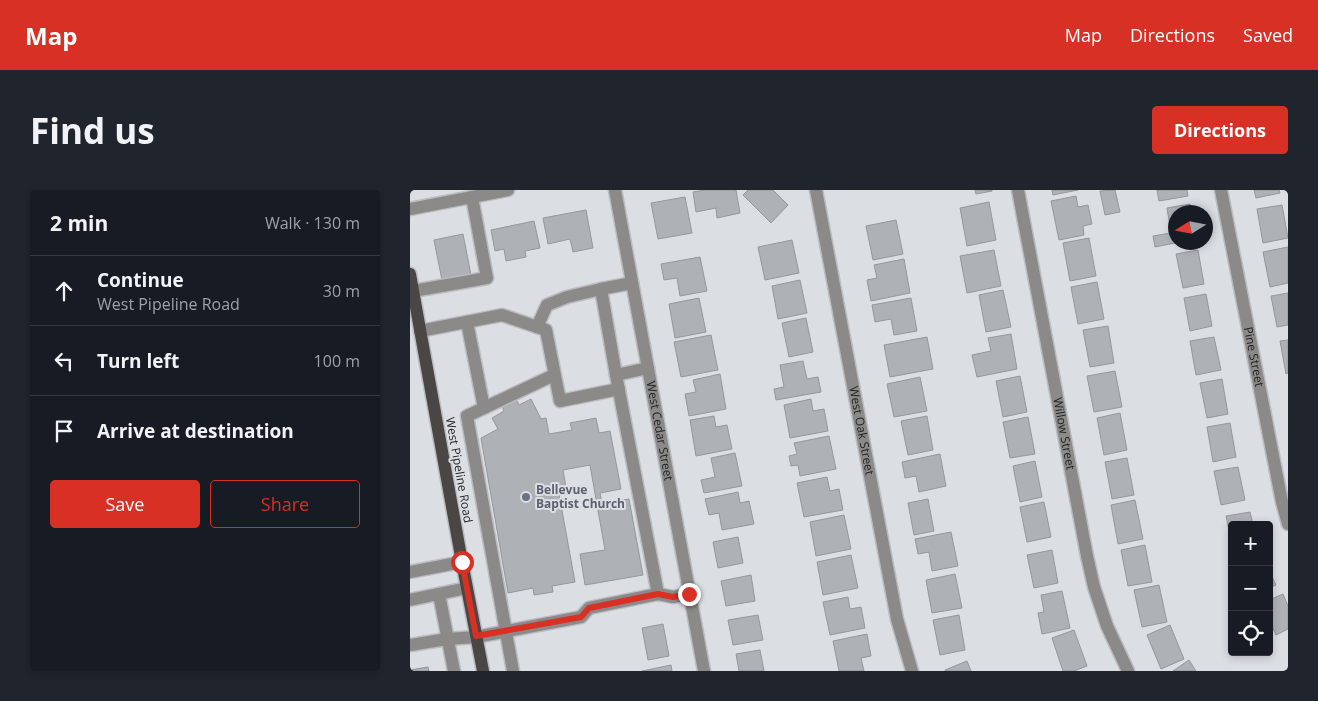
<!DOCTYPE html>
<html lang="en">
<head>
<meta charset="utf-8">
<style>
  :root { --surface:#171b24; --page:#20242c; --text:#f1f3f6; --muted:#9ea1a6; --line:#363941; --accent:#d93025 }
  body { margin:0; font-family:"Open Sans",sans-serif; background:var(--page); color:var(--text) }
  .controls { position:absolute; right:15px; bottom:15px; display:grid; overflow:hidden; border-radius:5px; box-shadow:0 2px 8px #0003 }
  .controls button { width:45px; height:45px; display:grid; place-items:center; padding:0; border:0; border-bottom:1px solid var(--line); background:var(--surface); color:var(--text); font:25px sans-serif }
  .compass { position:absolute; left:758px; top:15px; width:45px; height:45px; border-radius:50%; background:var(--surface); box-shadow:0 2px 8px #0003; rotate:259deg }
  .stop { position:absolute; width:15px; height:15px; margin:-11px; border:4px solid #d93025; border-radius:50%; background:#fff }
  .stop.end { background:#d93025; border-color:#fff; box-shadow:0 1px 5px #0008 }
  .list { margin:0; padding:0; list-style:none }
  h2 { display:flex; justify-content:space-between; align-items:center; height:65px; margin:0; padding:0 20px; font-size:21px }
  h2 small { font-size:16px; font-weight:400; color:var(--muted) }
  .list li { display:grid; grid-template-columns:32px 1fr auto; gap:15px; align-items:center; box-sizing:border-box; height:70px; padding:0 20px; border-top:1px solid var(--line) }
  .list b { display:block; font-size:19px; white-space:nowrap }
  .list p { margin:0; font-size:16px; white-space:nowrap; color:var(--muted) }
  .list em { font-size:16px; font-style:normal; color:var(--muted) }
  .actions { display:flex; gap:10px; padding:15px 20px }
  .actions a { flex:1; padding:11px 0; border:1px solid var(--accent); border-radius:5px; text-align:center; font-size:18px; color:var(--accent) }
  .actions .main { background:var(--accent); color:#fff }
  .icon { flex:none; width:28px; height:28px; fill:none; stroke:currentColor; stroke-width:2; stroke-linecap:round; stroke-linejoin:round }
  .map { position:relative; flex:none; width:878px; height:481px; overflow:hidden; border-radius:5px }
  header { display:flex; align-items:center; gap:30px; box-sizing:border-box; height:70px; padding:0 25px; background:var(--accent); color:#fff }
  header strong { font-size:24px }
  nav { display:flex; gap:28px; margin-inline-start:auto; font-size:18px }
  .intro { display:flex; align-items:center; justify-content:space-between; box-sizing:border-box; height:120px; padding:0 30px }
  h1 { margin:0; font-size:35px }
  .button { padding:12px 22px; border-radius:5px; background:var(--accent); color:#fff; font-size:18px; font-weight:700 }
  main { display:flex; gap:30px; padding:0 30px }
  aside { flex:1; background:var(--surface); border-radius:5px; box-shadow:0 2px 8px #0003 }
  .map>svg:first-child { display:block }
  .building { fill:#aeb1b6; stroke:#94979c }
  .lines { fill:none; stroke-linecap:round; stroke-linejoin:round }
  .minor-casing { stroke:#babcc1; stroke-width:15 }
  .major-casing { stroke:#babcc1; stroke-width:15 }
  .minor { stroke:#8c8a89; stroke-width:12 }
  .major { stroke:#4a4644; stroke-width:12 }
  .route { stroke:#d93025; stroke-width:6 }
  .worship-dot { fill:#6b7280; stroke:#dbdee3; stroke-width:2 }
  .labels { text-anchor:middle; stroke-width:4; stroke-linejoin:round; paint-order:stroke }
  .street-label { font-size:12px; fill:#222325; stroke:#dbdee3 }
  .worship-label { font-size:12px; font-weight:bold; fill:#5b616d; stroke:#dbdee3; text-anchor:start }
</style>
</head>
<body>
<header>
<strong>Map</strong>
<nav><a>Map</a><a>Directions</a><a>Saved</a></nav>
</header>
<div class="intro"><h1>Find us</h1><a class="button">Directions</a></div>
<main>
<aside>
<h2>2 min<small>Walk · 130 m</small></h2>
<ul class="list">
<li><svg class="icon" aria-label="ahead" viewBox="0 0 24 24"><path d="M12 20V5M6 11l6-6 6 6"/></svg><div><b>Continue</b><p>West Pipeline Road</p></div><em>30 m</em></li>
<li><svg class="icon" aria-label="left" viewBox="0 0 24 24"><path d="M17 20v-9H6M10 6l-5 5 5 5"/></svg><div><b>Turn left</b></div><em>100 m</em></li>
<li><svg class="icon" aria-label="arrive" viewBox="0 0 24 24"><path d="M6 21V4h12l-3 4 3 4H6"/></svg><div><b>Arrive at destination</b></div></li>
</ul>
<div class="actions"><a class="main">Save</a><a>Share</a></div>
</aside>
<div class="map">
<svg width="878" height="481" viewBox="0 0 878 481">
  <rect width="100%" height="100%" fill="#dbdee3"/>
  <path class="building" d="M295 0H326L330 23 307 28 306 18 286 22 283 2Z
    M338 0H363L378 15 361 33 333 5Z
    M565 0H582V1L566 4Z
    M642 0H668L643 5Z
    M705 0 710 22 695 25 690 1Z
    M747 0H777L778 6 749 11Z
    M844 0H869L870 3 846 8Z
    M666 6 668 17 678 15 682 34 673 36 674 45 649 50 641 11Z
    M275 7 282 43 248 49 241 13Z
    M579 12 586 50 557 56 550 18Z
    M780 14 781 22H766V52H770L745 57 743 46 761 43 757 18Z
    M872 15 878 48 853 53 847 19Z
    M176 20 183 58 163 62 160 49 138 54 133 28Z
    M486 30 493 64 463 70 456 36Z
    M124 31 130 58 115 61 116 67 96 71 94 59 85 61 81 40Z
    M53 44 61 85 32 90 24 50Z
    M679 48 686 86 660 91 653 53Z
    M382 50 389 83 355 90 348 57Z
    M878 57V93L860 97 853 62Z
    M584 60 591 96 557 103 550 66Z
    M788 60 794 94 773 98 766 64Z
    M290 67 297 101 270 106 267 88 254 90 251 74Z
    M494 69 500 103 461 111 457 90 467 88 464 75Z
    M390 90 397 123 368 129 362 96Z
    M687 92 694 129 668 134 661 97Z
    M593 100 601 137 576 142 569 105Z
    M878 103V135L867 137 861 106Z
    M796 104 802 136 780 141 774 108Z
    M289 108 296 142 265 148 259 114Z
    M501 108 507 141 484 145 481 129 465 132 462 115Z
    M396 128 403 162 379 167 372 133Z
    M698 136 704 173 680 177 673 140Z
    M601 144 607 179 567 187 562 165 581 161 578 148Z
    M301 145 308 180 271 187 264 152Z
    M517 147 523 179 480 187 474 155Z
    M804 147 811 180 786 185 780 151Z
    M878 150V183L876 184 870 151Z
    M393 171 397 189 408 187 411 202 366 210 364 199 374 197 370 175Z
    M705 181 712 217 684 222 677 186Z
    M310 184 316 219 279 226 275 204 286 202 283 190Z
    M610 186 617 222 593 227 586 191Z
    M510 187 517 221 484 227 477 194Z
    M812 189 818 224 797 228 790 193Z
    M106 209 109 215 121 209 131 229 136 228 139 244 162 240 160 233 186 228 189 243 200 241 211 299 190 303 192 314 219 309 233 385 175 395 170 364 195 360 180 275 153 280 157 303 149 304 165 392 142 396 143 402 124 405 123 398 98 403 71 248 88 239 82 228 94 221 92 216Z
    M401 209 403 221 414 219 418 241 380 248 374 215Z
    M710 223 717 260 694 265 687 228Z
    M304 226 306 237 317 235 322 259 286 266 280 230Z
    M517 226 523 260 498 265 491 231Z
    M618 227 625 264 600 268 593 232Z
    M820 233 826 267 803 272 797 237Z
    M419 246 426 279 390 286 388 275 381 276 379 266 387 264 384 253Z
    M325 263 332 296 294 303 291 290 305 287 301 268Z
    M530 264 536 296 509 302 506 286 495 288 492 272Z
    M717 268 724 305 702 309 695 272Z
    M625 271 632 307 610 312 603 276Z
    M828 277 835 310 811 315 804 281Z
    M417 287 420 301 429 299 433 320 394 327 387 293Z
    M328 302 330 313 339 311 344 334 312 340 309 323 299 325 295 309Z
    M518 309 524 341 504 345 498 313Z
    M725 310 733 349 708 354 701 315Z
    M634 312 641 347 617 352 610 317Z
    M840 322 843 335H822V355L816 326Z
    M434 325 441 359 406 366 400 332Z
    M541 342 548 376 522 381 519 362 508 364 505 349Z
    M328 347 333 373 308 378 303 352Z
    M735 355 742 392 718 396 711 360Z
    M642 360 648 393 624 398 617 365Z
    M441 365 448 398 413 405 407 372Z
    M859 380 866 395 859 398Z
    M545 384 552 418 522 423 516 390Z
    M341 385 345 411 316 416 311 391Z
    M749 395 757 432 732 437 724 400Z
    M652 401 660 438 632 444 628 423 634 422 631 405Z
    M873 404 878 416V439L866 445 859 430V410Z
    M438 407 440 419 451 417 455 438 420 445 413 412Z
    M348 425 353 450 323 455 318 430Z
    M549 425 555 460 530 465 523 430Z
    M253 434 259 466 238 470 232 438Z
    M760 435 774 469 751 479 737 445Z
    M664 440 677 476 664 481H653L642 448Z
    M457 444 461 466 451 468 454 481H429L423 451Z
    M350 460 354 481H329L326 464Z
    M779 470 786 481H763Z
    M557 471 561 481H535V480Z
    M261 475 262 481H232Z
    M18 477 19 481H0V480Z"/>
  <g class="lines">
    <defs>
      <g id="minor">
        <path id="s1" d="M205 0 294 481"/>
        <path id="s2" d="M406 0 487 429 502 481"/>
        <path id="s3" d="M608 0 677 366 684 397 697 436 718 481"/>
        <path id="s4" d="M811 0 872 312 878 334"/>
        <path d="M0 19 98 0"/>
        <path d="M3 101 77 88 62 7"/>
        <path d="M57 132 74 218"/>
        <path d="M127 137 137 115 157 107 191 99"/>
        <path d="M10 141 92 125 136 140 150 211 209 199"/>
        <path d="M238 178 206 185 248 404"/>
        <path d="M206 185 191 99 222 93"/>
        <path d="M0 382 52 372"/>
        <path d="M29 404 44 481"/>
        <path d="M0 410 57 398"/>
        <path d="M0 455 37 449 66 447 171 427 179 418 248 404 263 407 279 404"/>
        <path d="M103 481 57 226 144 185"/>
      </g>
      <path id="major" d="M0 84 52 372 73 481"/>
    </defs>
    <use href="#minor" class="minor-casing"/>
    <use href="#major" class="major-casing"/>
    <use href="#minor" class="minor"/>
    <use href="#major" class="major"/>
  </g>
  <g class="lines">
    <path class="route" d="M52 372 66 446 171 427 179 418 248 404 263 407 279 404"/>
  </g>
  <circle class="worship-dot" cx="116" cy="307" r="5"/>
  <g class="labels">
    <g class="street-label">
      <text dy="4" stroke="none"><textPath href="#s4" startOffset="170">Pine Street</textPath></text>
      <text dy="4" stroke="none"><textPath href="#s1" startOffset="245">West Cedar Street</textPath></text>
      <text dy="4" stroke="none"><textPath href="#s2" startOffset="245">West Oak Street</textPath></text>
      <text dy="4" stroke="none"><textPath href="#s3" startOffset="248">Willow Street</textPath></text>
      <text transform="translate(49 280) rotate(80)" y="4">West Pipeline Road</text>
    </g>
    <g class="worship-label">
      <text x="126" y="304">Bellevue<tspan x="126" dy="14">Baptist Church</tspan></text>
    </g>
  </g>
</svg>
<div class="controls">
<button>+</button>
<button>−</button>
<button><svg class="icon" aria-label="locate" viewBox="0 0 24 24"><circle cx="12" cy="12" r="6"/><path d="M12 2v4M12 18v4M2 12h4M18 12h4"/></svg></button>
</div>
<svg class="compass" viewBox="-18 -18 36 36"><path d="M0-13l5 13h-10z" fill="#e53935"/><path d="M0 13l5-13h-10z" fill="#9ea1a6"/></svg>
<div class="stop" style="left:52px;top:372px"></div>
<div class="stop end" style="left:279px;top:404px"></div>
</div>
</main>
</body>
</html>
